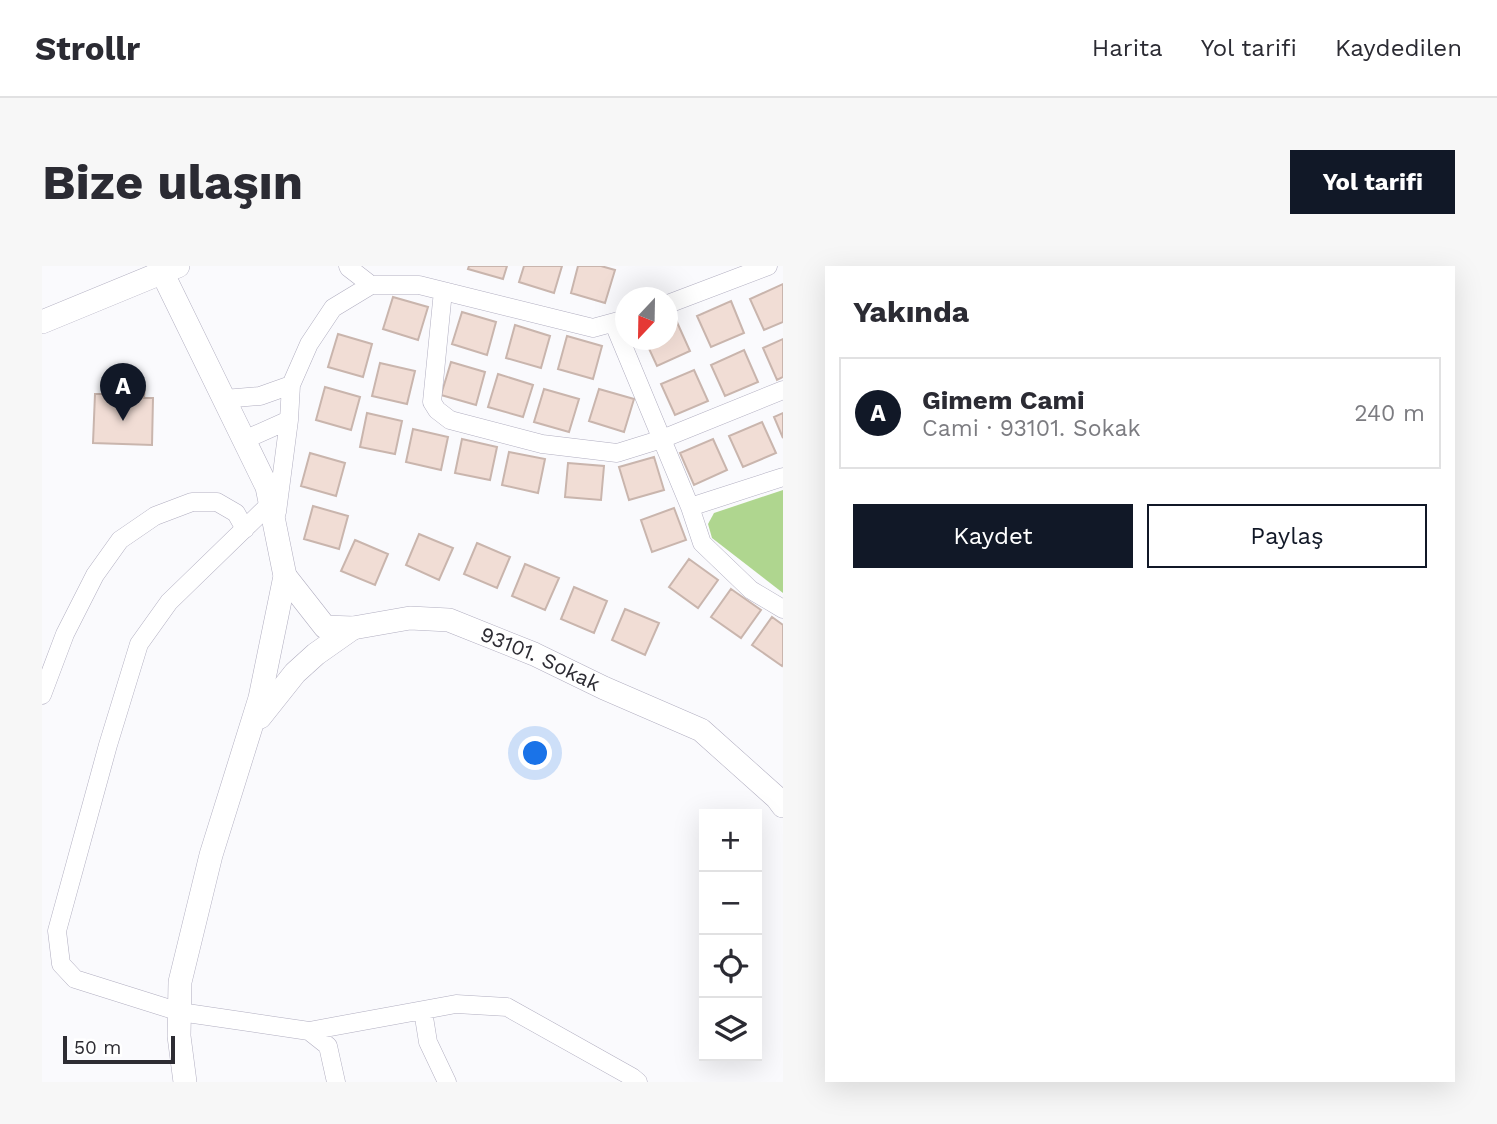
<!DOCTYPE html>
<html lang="tr">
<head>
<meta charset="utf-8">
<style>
  :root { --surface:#fff; --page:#f7f7f7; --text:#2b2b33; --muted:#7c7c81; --line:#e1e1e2; --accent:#111827 }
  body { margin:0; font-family:"Work Sans",sans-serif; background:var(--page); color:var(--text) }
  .controls { position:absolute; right:21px; bottom:21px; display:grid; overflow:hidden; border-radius:0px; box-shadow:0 7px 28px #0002 }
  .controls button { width:63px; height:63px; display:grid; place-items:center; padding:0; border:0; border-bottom:2px solid var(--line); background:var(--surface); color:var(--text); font:35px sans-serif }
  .compass { position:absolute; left:573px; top:21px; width:63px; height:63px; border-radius:50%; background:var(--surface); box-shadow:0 7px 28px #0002; rotate:202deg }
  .scale { position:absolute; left:21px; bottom:18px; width:112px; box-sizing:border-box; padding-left:7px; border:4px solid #2d2c33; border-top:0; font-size:19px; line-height:24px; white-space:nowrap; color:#2d2c33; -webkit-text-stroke:5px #fff; paint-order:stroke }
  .you { position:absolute; left:494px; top:488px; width:24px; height:24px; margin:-18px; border:5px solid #fff; border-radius:50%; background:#1a73e8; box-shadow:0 0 0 10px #1a73e833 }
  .badge { display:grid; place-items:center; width:46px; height:46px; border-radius:50%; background:var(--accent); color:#fff; font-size:23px; font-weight:700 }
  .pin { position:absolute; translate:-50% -58px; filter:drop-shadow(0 2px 4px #0008) }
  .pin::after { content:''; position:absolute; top:37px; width:24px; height:21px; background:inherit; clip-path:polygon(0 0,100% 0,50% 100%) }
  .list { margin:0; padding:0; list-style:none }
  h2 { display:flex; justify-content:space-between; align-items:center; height:91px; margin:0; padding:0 28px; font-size:30px }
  h2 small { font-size:23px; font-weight:400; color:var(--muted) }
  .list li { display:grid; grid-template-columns:46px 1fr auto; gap:21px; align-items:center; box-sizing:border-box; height:112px; margin:0 14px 14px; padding:0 14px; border:2px solid var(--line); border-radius:0px }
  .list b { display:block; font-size:26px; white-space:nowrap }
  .list p { margin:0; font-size:23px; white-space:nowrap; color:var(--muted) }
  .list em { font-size:23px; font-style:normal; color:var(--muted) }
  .actions { display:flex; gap:14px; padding:21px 28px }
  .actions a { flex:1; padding:16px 0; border:2px solid var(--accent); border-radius:0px; text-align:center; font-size:24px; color:var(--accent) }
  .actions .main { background:var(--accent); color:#fff }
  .icon { flex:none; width:38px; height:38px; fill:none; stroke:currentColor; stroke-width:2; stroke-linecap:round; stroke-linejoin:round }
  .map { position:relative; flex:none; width:741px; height:816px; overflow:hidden; border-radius:0px }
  header { display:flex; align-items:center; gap:42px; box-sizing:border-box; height:98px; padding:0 35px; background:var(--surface); border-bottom:2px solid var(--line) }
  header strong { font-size:33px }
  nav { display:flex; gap:38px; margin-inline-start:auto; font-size:24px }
  .intro { display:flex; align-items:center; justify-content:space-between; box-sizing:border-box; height:168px; padding:0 42px }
  h1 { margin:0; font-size:49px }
  .button { padding:18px 32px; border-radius:0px; background:var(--accent); color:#fff; font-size:24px; font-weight:700 }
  main { display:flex; gap:42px; padding:0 42px }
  aside { flex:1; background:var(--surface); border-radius:0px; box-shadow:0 7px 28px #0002 }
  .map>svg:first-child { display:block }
  .green { fill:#afd68f }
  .building { fill:#f1ddd5; stroke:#c9b5ad; stroke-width:2 }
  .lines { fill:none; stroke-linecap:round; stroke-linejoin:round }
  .minor-casing { stroke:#b1aec0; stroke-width:19 }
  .tertiary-casing { stroke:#b1aec0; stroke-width:24 }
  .minor { stroke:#fff; stroke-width:18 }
  .tertiary { stroke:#fff; stroke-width:23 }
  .labels { text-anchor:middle; stroke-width:5; stroke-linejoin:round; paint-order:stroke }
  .street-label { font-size:21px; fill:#2d2c33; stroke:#fff }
</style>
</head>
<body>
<header>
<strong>Strollr</strong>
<nav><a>Harita</a><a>Yol tarifi</a><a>Kaydedilen</a></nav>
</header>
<div class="intro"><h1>Bize ulaşın</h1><a class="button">Yol tarifi</a></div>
<main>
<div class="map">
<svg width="741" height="816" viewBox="0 0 741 816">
  <rect width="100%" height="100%" fill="#fafafd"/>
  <path class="green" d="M741 224V327L670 272 666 258 672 247Z"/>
  <path class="building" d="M427 0H465L461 13 426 3Z
    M482 0H520L512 27 477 16Z
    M536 0H559L573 4 563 37 529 27Z
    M741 18V56L722 64 708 33Z
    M351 31 386 41 376 74 341 63Z
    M689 35 702 67 669 81 655 50Z
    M420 46 454 56 445 89 410 78Z
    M634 54 648 85 615 100 603 74H626V58Z
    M473 59 508 70 499 102 464 92Z
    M296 68 330 78 321 111 286 101Z
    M525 70 560 80 551 113 516 103Z
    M741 73V111L735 114 721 82Z
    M702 84 716 116 683 130 669 99Z
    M409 96 443 106 434 139 399 129Z
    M338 97 373 105 365 138 330 130Z
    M652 104 666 135 633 149 619 118Z
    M456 108 491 119 481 151 446 141Z
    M64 119 103 121 102 132H111L110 179 51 177 53 128H63Z
    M283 121 318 131 309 164 274 154Z
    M502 123 537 133 527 166 492 156Z
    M557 123 592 133 582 166 547 155Z
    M325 147 360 155 353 188 318 181Z
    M741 147V172L732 151Z
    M720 156 734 187 701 201 687 170Z
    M371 163 406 171 399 204 364 196Z
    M420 173 455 181 448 214 413 207Z
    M671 173 685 204 652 219 638 187Z
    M467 186 503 193 496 227 460 219Z
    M268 187 303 197 294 230 259 220Z
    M612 191 622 224 587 234 577 201Z
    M526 197 562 200 559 234 523 231Z
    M271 240 306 250 297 283 262 273Z
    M632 242 644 274 610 286 599 254Z
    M377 268 411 282 397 314 364 299Z
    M313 274 346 288 333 319 299 305Z
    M435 277 468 291 455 322 422 308Z
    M647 293 676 314 656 342 627 321Z
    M483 298 517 312 503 344 470 330Z
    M532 321 565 335 552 367 519 353Z
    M689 323 719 344 699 372 669 351Z
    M583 343 617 357 603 389 570 374Z
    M730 351 741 359V398L740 400 710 379Z"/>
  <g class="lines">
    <defs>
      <path id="minor" d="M306 0 307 2 329 19
        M401 25 390 136 395 144 408 154 500 178 575 187 620 173 741 124
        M626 38 726 0
        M572 58 648 241
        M182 133 218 130 249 119
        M202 174 247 154
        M741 211 648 241 660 277 709 324 741 343
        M228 238 127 336 97 378 66 479 15 665 19 698 33 713 138 746 267 765 414 738 465 741 590 811 596 816
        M235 246 247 154 249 119 267 78 291 42 329 19H377L551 62 584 53
        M0 429 23 368 53 309 78 274 113 250 150 236H175L194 247 203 263
        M381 745 386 776 405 816
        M267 765 286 780 294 816"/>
      <g id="tertiary">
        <path d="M117 0 225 221 243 310 218 432 169 589 138 716 137 770 143 816"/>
        <path d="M0 56 136 0"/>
        <path id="s1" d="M243 310 283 361 311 362 368 352 407 354 492 388 562 422 659 464 735 532 741 540"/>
        <path d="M218 451 253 407 274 388 311 362"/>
      </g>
    </defs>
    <use href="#minor" class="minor-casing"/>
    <use href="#tertiary" class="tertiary-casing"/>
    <use href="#minor" class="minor"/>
    <use href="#tertiary" class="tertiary"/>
  </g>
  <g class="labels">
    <g class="street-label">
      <text dy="7" stroke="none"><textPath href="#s1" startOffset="289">93101. Sokak</textPath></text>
    </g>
  </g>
</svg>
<div class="controls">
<button>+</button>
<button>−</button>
<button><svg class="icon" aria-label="locate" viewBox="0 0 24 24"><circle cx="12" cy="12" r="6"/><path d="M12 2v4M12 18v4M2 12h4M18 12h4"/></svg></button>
<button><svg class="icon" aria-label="layers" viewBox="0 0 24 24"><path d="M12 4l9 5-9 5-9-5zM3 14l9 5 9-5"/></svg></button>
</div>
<svg class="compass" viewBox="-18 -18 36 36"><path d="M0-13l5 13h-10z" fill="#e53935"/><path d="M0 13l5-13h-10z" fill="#7c7c81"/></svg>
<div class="scale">50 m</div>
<div class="you"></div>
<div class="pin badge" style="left:81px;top:155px">A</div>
</div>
<aside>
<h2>Yakında<small></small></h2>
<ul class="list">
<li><span class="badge">A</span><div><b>Gimem Cami</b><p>Cami · 93101. Sokak</p></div><em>240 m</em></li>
</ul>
<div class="actions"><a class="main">Kaydet</a><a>Paylaş</a></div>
</aside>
</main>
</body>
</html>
